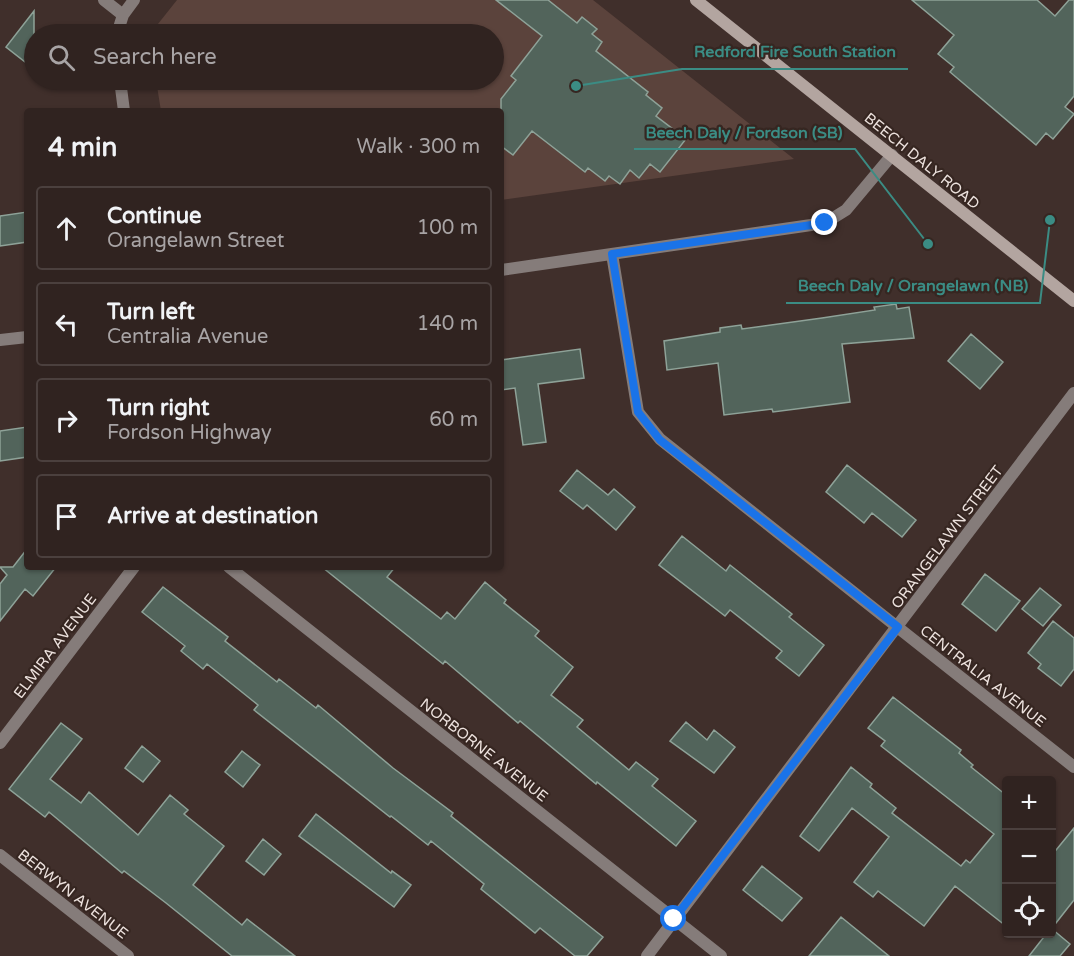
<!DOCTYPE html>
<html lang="en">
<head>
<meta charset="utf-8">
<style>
  :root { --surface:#302320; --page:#3c2f2d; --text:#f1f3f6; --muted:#a8a4a5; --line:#4b403e }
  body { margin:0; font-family:"Varela Round",sans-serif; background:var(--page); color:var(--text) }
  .controls { position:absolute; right:18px; bottom:18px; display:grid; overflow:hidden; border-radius:6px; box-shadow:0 2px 4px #0004 }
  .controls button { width:54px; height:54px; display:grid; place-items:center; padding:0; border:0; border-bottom:2px solid var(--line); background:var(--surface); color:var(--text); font:30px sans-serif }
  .stop { position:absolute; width:18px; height:18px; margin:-14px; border:4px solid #1a73e8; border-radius:50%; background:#fff }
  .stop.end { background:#1a73e8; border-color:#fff; box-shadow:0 2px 6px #0008 }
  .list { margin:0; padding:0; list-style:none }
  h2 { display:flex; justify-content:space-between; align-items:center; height:78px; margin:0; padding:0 24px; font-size:26px }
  h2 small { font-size:20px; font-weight:400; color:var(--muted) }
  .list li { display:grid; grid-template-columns:39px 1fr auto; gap:18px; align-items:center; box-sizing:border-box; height:84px; margin:0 12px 12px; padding:0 12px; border:2px solid var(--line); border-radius:6px }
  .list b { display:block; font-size:22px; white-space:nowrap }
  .list p { margin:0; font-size:20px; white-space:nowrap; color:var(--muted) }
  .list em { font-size:20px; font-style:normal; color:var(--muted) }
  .icon { flex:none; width:33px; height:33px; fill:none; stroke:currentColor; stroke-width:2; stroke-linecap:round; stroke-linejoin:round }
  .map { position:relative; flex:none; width:1074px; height:956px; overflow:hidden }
  .search { position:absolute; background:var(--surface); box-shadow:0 2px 4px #0004; left:24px; top:24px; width:480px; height:66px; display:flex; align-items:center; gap:15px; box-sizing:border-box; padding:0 21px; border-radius:33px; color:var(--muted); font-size:22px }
  .panel { position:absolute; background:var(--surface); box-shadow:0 2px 4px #0004; left:24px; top:108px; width:480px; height:462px; border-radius:6px }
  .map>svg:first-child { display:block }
  .green { fill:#5b433c }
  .building { fill:#52645b; stroke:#8ea298; stroke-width:1.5 }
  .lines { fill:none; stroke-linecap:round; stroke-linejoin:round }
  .street { stroke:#857c7a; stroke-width:12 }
  .secondary { stroke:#b3a5a0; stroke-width:12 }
  .route { stroke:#1a73e8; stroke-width:8 }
  .labels { text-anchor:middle; stroke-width:4.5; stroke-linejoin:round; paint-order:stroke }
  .street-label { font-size:15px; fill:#ede2de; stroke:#362621 }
  .leader { fill:none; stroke:#3b8c84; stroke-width:2 }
  .callout-dot { fill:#3b8c84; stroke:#362621; stroke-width:2 }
  .callout-label { font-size:16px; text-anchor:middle; font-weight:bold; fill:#3b8c84; stroke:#362621; stroke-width:4.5; stroke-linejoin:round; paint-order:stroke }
</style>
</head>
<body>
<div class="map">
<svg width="1074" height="956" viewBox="0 0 1074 956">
  <rect width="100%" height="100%" fill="#402f2b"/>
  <path class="green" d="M177 0H593L794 159 501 200V111H161L156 80H494V34H150Z"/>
  <path class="building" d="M496 0H548L577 23 582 17 597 29 592 34 602 42 596 51 648 92 646 95 662 108 656 116 686 139 660 172 650 164 639 178 630 170 620 184 609 176 605 181 588 168 585 172 532 131 513 155 501 146V99L516 80 511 76 542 36Z
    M912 0H1037L1055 16 1069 0H1074V96L1065 107 1074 114 1053 139 1046 133 1036 145 950 72 954 67 938 54 954 35Z
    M34 11V69L6 47Z
    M27 212V242L0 246V216Z
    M896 304 897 309 909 307 914 338 842 344 850 402 773 412 772 409 724 415 718 363 667 370 664 341 720 332V328L741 325 742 329 822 318 875 310 874 307Z
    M971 334 1003 362 980 389 948 361Z
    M580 349 584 378 538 384 546 442 523 445 515 388 501 390V360Z
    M27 427V457L0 461V431Z
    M847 465 916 520 902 537 872 513 864 523 826 492Z
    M577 470 608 495 614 489 635 507 616 530 587 505 583 509 560 491Z
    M682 536 726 571 730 565 792 614 789 617 824 645 799 676 776 658 782 651 730 610 725 616 659 565Z
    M27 549V567H56L33 596 25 589 0 621V584L7 575 0 567H13Z
    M322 567H395L387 577 441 619 447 612 455 619 485 582 506 600 504 603 539 631 535 636 573 667 551 695 583 720 577 727 629 770 636 762 658 779 652 786 696 821 676 846 597 782 596 784 520 721 518 723 445 661 443 664Z
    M985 574 1020 601 996 631 962 604Z
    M163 587 228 637 225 641 277 682 279 679 316 708 318 705 393 768 453 813 451 816 603 937 587 956H575L540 928 535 933 481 889 484 884 431 841 428 845 391 816 390 817 254 710 258 705 207 664 203 669 181 651 185 646 142 612Z
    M1040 588 1061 605 1043 626 1022 609Z
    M1053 621 1074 638V669L1061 686 1038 668 1041 664 1028 653Z
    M893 697 961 750 959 753 973 765 971 767 1006 795V926L955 886 924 926 878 891 873 897 854 882 889 837 852 808 819 851 800 836 851 767 872 784 870 787 896 808 892 813 961 866 966 860 970 863 994 834 881 746 885 741 868 728Z
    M686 722 707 740 714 730 735 747 714 773 670 741Z
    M61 723 82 739 50 779 81 803 89 792 138 835 170 795 188 810 184 814 224 846 193 885 242 925 247 919 295 956H232L166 903 124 871 122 873 49 812 45 817 9 789Z
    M142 746 160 761 143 782 125 768Z
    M242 751 260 765 243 787 225 772Z
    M316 814 391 873 392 871 411 885 394 907 299 836Z
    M1074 828V900L1052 928V855Z
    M263 839 281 854 264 875 246 861Z
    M762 866 802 898 782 921 743 890Z
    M841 917 889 956H809Z
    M1052 929 1070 944 1060 956H1029L1047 933H1052Z"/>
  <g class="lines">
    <path class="street" d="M104 0 123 15
      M117 34 123 15 134 0
      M120 80 124 111
      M612 254 638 412 660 439 1074 767
      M501 270 825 223 846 210 892 155
      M0 340 27 337
      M229 567 721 956
      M0 743 134 567
      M0 855 128 956
      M647 956 1074 393"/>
    <path class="secondary" d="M696 0 1074 301"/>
  </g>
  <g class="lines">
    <path class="route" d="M674 919 898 627 660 440 638 412 612 254 825 223"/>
  </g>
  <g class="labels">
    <g class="street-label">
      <text transform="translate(922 161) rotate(39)" y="5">BEECH DALY ROAD</text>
      <text transform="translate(947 537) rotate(-53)" y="5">ORANGELAWN STREET</text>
      <text transform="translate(55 646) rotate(-53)" y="5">ELMIRA AVENUE</text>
      <text transform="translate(983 676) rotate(38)" y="5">CENTRALIA AVENUE</text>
      <text transform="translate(484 750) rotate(38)" y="5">NORBORNE AVENUE</text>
      <text transform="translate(73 894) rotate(38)" y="5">BERWYN AVENUE</text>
    </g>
  </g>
  <path class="leader" d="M576 86L682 69H908M928 244L855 149H634M1050 220L1040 303H786"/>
  <g class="callout-dot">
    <circle cx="576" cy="86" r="6"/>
    <circle cx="928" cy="244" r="6"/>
    <circle cx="1050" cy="220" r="6"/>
  </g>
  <g class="callout-label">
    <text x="795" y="57">Redford Fire South Station</text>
    <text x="744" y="138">Beech Daly / Fordson (SB)</text>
    <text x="913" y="291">Beech Daly / Orangelawn (NB)</text>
  </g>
</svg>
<div class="controls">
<button>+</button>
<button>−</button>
<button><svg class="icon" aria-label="locate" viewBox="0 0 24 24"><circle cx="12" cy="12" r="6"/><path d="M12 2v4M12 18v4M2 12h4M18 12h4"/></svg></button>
</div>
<div class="stop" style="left:674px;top:919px"></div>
<div class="stop end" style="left:825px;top:223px"></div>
<div class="search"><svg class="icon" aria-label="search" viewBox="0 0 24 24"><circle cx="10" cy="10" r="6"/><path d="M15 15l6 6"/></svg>Search here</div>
<section class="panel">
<h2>4 min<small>Walk · 300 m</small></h2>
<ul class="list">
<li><svg class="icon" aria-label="ahead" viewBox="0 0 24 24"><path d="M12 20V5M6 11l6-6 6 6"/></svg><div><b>Continue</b><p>Orangelawn Street</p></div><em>100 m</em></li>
<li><svg class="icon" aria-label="left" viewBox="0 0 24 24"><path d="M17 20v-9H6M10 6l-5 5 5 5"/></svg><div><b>Turn left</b><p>Centralia Avenue</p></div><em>140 m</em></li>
<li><svg class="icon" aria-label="right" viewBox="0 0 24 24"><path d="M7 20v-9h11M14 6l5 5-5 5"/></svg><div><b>Turn right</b><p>Fordson Highway</p></div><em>60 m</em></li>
<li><svg class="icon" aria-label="arrive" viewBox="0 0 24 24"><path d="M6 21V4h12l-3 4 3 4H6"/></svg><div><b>Arrive at destination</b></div></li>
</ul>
</section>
</div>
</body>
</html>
